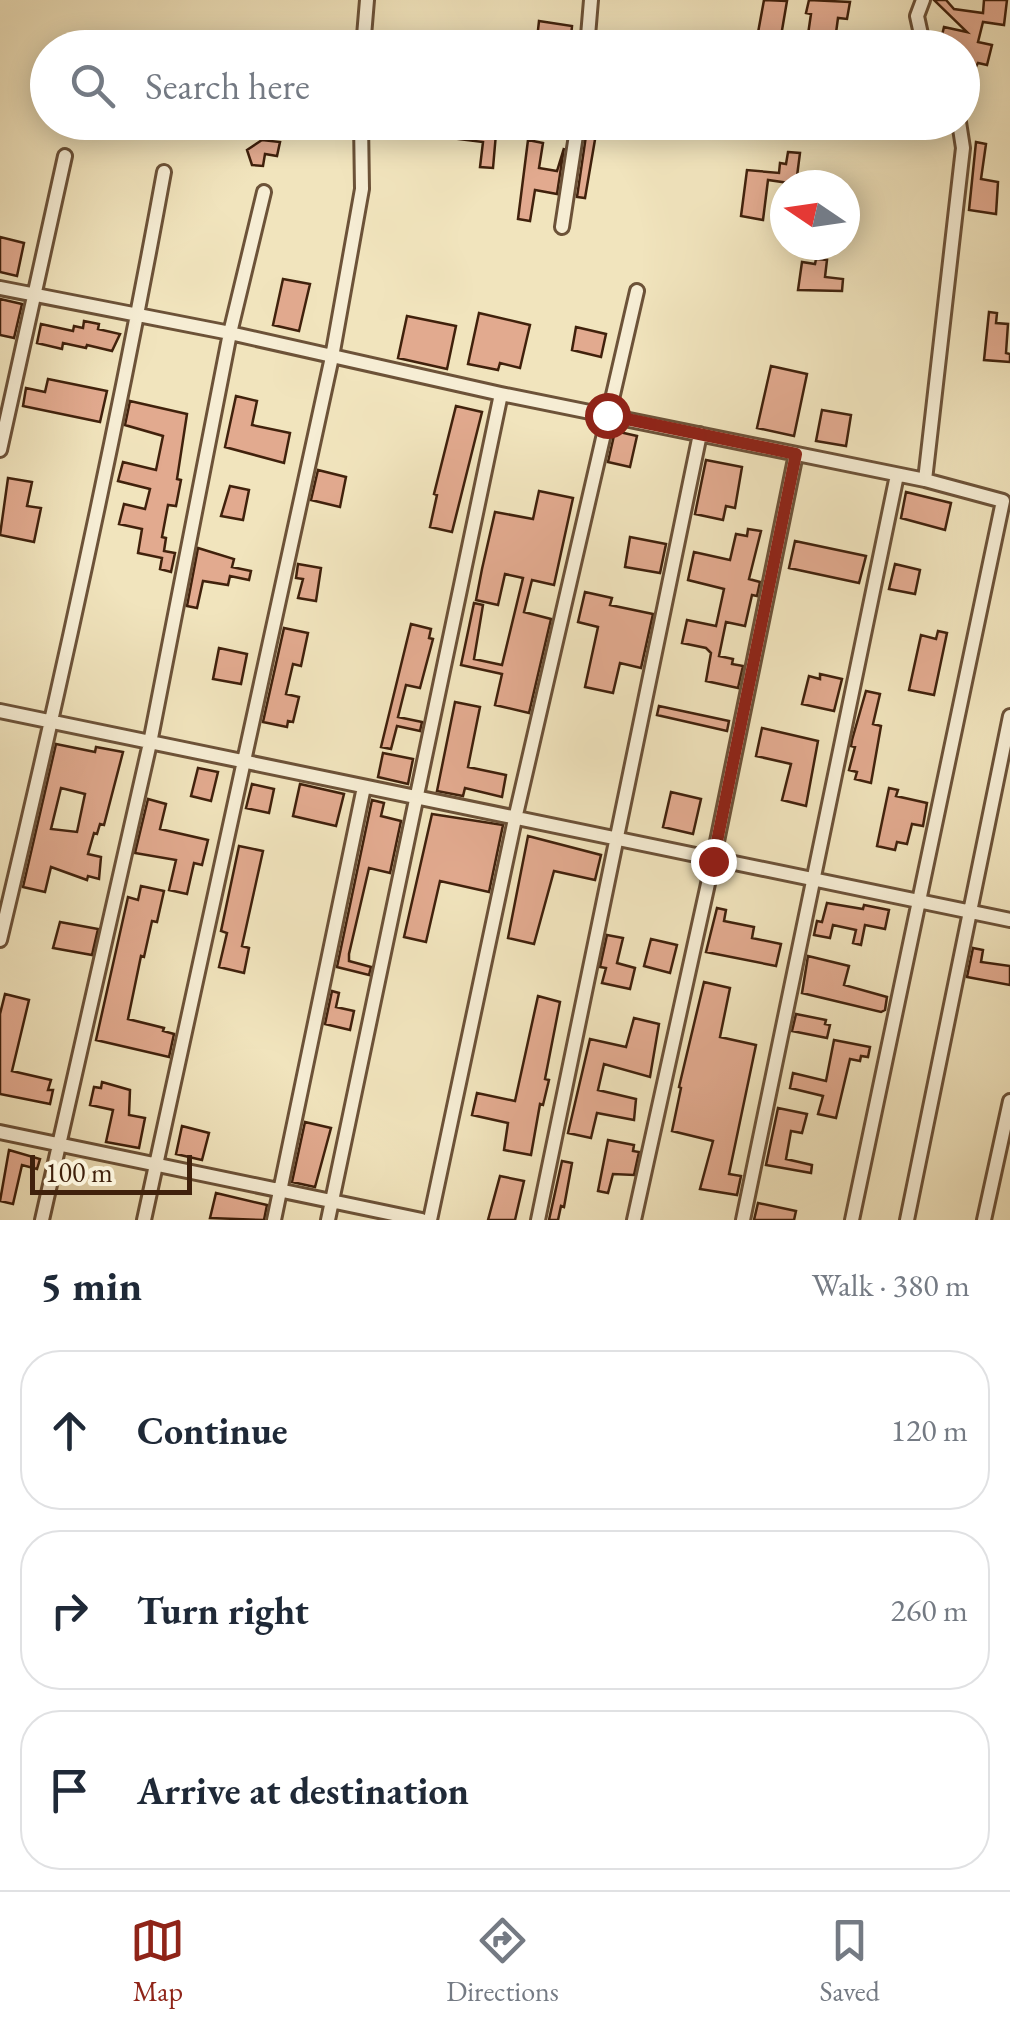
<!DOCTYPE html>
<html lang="en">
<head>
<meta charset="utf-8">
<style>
  :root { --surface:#fff; --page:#f2f2f3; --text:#1f2937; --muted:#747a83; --line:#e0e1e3; --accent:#8f2418 }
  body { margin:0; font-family:"EB Garamond",serif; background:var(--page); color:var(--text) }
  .compass { position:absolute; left:770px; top:170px; width:90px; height:90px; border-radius:50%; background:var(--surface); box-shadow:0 5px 25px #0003; rotate:283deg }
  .scale { position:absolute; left:30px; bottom:25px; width:162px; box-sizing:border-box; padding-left:10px; border:5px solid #40210c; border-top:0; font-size:28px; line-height:35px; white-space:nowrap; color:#40210c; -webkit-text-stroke:8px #f6edd4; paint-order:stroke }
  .stop { position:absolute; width:30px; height:30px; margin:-22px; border:8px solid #8f2418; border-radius:50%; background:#fff }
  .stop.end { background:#8f2418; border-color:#fff; box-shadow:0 2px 10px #0008 }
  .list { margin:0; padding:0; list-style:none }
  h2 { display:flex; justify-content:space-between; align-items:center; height:130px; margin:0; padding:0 40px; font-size:42px }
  h2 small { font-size:32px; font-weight:400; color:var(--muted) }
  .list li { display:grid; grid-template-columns:65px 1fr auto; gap:30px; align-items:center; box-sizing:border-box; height:160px; margin:0 20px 20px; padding:0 20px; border:2px solid var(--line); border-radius:40px }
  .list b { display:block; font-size:38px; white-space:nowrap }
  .list em { font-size:32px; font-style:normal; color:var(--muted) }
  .icon { flex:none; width:55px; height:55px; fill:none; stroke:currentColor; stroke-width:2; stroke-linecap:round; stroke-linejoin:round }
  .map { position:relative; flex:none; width:1010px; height:1220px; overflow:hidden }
  .search { position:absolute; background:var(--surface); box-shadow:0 5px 25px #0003; left:30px; right:30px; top:30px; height:110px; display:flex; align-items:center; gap:25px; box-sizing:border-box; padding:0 35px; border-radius:55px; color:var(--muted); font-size:38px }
  .sheet { height:670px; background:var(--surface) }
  nav { display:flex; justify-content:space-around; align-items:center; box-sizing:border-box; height:140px; border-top:2px solid var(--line); background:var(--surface); font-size:28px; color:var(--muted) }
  nav a { display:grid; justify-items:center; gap:5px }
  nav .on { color:var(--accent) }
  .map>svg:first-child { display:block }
  .building { fill:#e2aa8f; stroke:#40210c; stroke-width:2.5; fill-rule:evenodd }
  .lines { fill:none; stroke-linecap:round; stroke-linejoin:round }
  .minor-casing { stroke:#6c5238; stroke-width:18 }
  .minor { stroke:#f6edd4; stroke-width:12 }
  .route { stroke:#8f2418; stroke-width:12 }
</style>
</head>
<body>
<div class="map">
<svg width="1010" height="1220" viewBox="0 0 1010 1220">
  <rect width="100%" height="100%" fill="#f1e4bd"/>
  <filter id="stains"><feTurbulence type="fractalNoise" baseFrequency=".002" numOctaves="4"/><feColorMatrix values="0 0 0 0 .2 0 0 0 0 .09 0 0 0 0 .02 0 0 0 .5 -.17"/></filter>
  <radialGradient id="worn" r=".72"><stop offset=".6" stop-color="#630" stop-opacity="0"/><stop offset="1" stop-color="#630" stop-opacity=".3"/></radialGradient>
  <path class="building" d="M764 0 787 1 780 42 757 38Z
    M809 0 850 2 847 19 838 18 834 48H806L811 14 806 13Z
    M934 0H946L954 9 983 13 984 0H1007L1004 25 983 22 978 42 992 45 987 65 978 63 962 93V48H939L944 27 967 32Z
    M539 21 572 26 570 48H536Z
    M433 122H497L493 168 480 167 483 142 458 139 459 131 432 129Z
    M588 122H598L585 198 577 197Z
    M262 140 280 142 277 156 265 154 263 166 252 165 247 150Z
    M528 140 543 143 539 168 557 171 564 148 557 194 535 190 530 221 518 219Z
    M976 142 986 144 981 179 998 182 996 214 969 210Z
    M788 152 800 153 796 184 768 180 763 220 741 216 747 170 779 173 780 163 786 164Z
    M0 237 24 243 17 276 0 272Z
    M816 259 827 260 825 277 843 279 842 291 798 290 802 262 815 264Z
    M283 279 310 284 299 331 273 325Z
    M0 299 22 304 14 338 0 335Z
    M989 312 997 313 996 323 1008 324 1006 353 1010 354V362L984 360Z
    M479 313 530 325 520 368 500 363 498 370 468 364Z
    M407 316 456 326 447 369 398 358Z
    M84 321 99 324 98 329 120 334 112 351 87 345 86 348 63 343 62 349 37 343 41 324 73 331 74 326 83 328Z
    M576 327 606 334 601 357 572 350Z
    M771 366 807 374 794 436 757 428Z
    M48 379 107 391 100 422 23 406 26 388 45 392Z
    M236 396 257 401 252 425 290 433 284 463 225 447Z
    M130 401 187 414 177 479 181 480 176 506 168 505 162 537 166 538 164 551 175 553 171 572 160 569 162 558 138 553 142 529 119 524 124 504 145 509 150 489 118 481 123 462 156 470 163 436 125 425Z
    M456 406 482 412 452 532 430 527 437 495 434 494Z
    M822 410 851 415 846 446 816 441Z
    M615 431 637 436 630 467 608 462Z
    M706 460 742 467 735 508 726 506 723 520 695 514Z
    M318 470 346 477 340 507 311 500Z
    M8 478 32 482 27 506 41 508 34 542 0 535Z
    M230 486 249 490 243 520 221 516Z
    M539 491 573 498 554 585 532 580 524 612 551 619 529 713 495 705 502 674 461 665 474 603 483 605 474 659 502 665 523 578 505 574 498 605 476 600 482 569 495 512 533 519Z
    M906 492 951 503 945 530 901 518Z
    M748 529 761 531 749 579 760 582 757 596 752 595 745 626 726 622 719 656 733 659 732 664 743 666 738 688 706 681 711 653 706 648 682 643 687 620 716 626 724 589 688 580 694 552 730 560 736 534 747 536Z
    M630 537 666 544 660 573 625 567Z
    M795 541 866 556 859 583 789 568Z
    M198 548 234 559 232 567 251 571 249 580 230 576 228 585 203 581 197 608 187 606Z
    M298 564 321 568 316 601 298 598 303 579 296 578Z
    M895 564 920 570 915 594 889 589Z
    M585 592 612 598 610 605 653 614 641 668 620 663 613 693 585 687 598 627 578 622Z
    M411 624 431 629 429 638 433 639 420 688 406 685 398 717 422 722 420 731 397 726 391 749 381 747Z
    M284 628 308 633 301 666 293 664 286 694 299 697 293 722 288 721 287 727 263 722Z
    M938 631 947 633 934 695 909 690 921 635 936 639Z
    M219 648 247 654 241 684 213 679Z
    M820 674 842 679 834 711 802 704 809 676 820 679Z
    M866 691 880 694 873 724 881 726 871 783 855 779 857 772 849 770 855 747 851 746 852 740Z
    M455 702 480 707 468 767 506 775 502 797 465 788 463 796 437 791Z
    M659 706 729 721 727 731 657 715Z
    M762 728 818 741 806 806 782 800 791 764 756 756Z
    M56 744 95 752 96 747 123 752 104 825 100 824 97 834 94 833 88 854 101 857 99 879 88 876 87 880 51 867 45 892 23 887ZM61 788 85 794 77 832 51 829Z
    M383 753 413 759 408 784 378 777Z
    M198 768 218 772 211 801 191 796Z
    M252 784 274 789 269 813 246 808Z
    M300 784 344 794 336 826 293 816Z
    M889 788 898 790 896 796 927 803 923 826 912 824 907 844 897 842 895 850 877 846Z
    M671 792 701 799 693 834 663 827Z
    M148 799 166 804 160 829 208 840 202 865 194 863 187 894 169 890 176 860 135 853Z
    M372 800 384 803 381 816 401 821 390 873 369 868 349 954V961L371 967 369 975 337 967Z
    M432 814 503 825 489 892 440 881 426 942 404 937Z
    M528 836 601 855 595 880 554 871 534 944 508 938Z
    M239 846 263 851 242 946 249 948 244 973 219 967 227 933 221 931Z
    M141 886 164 891 157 922 152 921 144 957 141 956 128 1019 164 1028 163 1031 174 1034 169 1057 96 1040 128 897 138 900Z
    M827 903 863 909 864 905 889 910 885 929 865 925 861 945 853 943 856 930 833 925 830 938 814 935 817 921 822 922Z
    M717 908 726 910 724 921 754 927 752 938 781 944 776 966 706 952Z
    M60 922 98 929 92 955 53 948Z
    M607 935 623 938 617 963 635 968 630 989 602 983 606 968 600 967Z
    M651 939 677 945 670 973 644 966Z
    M973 948 983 950 981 962 1010 966V985L967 977Z
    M808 956 849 966 844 985 887 997 885 1010 881 1012 802 993Z
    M704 982 730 988 720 1037 756 1045 729 1174 741 1176 737 1195 700 1189 713 1141 672 1131 681 1088 679 1087Z
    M332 991 339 993 336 1007 354 1011 350 1030 325 1024Z
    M5 994 29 1000 12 1071 51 1080 48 1090H53L50 1104 0 1094V1014Z
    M538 996 560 1002 545 1079 549 1080 543 1105 540 1104 531 1155 504 1150 508 1123 472 1115 477 1093 515 1101Z
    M796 1014 826 1020 825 1024 830 1025 827 1038 792 1031Z
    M634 1018 659 1024 650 1077 604 1064 598 1090 636 1099 634 1120 597 1113 591 1138 568 1133 590 1039 626 1047Z
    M834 1040 870 1047 868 1057 861 1056 860 1061 850 1059 836 1118 818 1114 823 1096 790 1088 793 1073 826 1081Z
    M102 1082 130 1090 129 1115 145 1118 139 1148 106 1142 113 1110 90 1105 94 1087 101 1088Z
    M778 1108 807 1114 802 1133 791 1131 786 1159 812 1165 811 1173 766 1165Z
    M305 1122 331 1128 315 1187 292 1182Z
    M182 1126 209 1133 202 1160 176 1154Z
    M608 1140 634 1145 633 1151 639 1152 634 1175 613 1174 608 1193 598 1191Z
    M9 1150 40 1159 37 1169 22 1165 13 1204 0 1201Z
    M562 1161 572 1163 564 1207 561 1206 558 1220H549Z
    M500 1176 524 1181 515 1220H488Z
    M216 1193 267 1205 264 1220 210 1218Z
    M758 1203 796 1211 794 1220H754Z"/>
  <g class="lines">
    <defs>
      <path id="minor" d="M923 0 917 16 924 48
        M363 48 367 0
        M587 48 591 0
        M562 227 578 122
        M0 288 230 333 501 394 925 480 1003 501 852 1220
        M0 450 65 156
        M925 480 963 148 959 122
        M0 711 1010 920
        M0 940C61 685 117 430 164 172
        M0 1132 422 1220
        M42 1220 150 743 230 333 264 192
        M144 1220 332 357 362 189 361 122
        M274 1220 364 787
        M328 1220 501 394
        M430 1220 515 819 637 291
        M538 1220 700 434
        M634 1220 713 861 796 454
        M743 1220 897 475
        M907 1220 1010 716
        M984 1220 1010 1101"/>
    </defs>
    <use href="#minor" class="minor-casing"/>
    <use href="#minor" class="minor"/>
  </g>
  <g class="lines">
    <path class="route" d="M607 415 796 454 713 861"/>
  </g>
  <rect width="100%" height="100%" filter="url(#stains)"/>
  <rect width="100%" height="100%" fill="url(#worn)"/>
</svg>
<svg class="compass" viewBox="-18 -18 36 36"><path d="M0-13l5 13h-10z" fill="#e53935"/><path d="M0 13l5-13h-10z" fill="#747a83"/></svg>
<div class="scale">100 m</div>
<div class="stop" style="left:607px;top:415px"></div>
<div class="stop end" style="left:713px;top:861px"></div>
<div class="search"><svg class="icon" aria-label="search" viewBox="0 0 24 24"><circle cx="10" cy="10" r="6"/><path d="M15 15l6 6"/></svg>Search here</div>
</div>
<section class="sheet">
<h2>5 min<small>Walk · 380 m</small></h2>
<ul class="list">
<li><svg class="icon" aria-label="ahead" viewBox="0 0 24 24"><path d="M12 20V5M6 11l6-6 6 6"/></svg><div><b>Continue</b></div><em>120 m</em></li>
<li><svg class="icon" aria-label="right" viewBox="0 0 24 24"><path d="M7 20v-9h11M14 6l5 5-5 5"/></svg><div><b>Turn right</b></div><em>260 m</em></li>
<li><svg class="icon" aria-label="arrive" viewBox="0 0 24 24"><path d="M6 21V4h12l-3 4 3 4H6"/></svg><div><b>Arrive at destination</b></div></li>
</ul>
</section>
<nav>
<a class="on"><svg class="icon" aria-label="map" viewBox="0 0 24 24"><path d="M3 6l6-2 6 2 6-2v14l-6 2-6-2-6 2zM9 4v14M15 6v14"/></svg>Map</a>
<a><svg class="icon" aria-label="directions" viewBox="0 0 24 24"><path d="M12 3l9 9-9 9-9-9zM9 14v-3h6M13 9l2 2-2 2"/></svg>Directions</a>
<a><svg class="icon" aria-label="saved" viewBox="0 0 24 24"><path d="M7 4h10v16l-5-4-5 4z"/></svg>Saved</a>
</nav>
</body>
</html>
